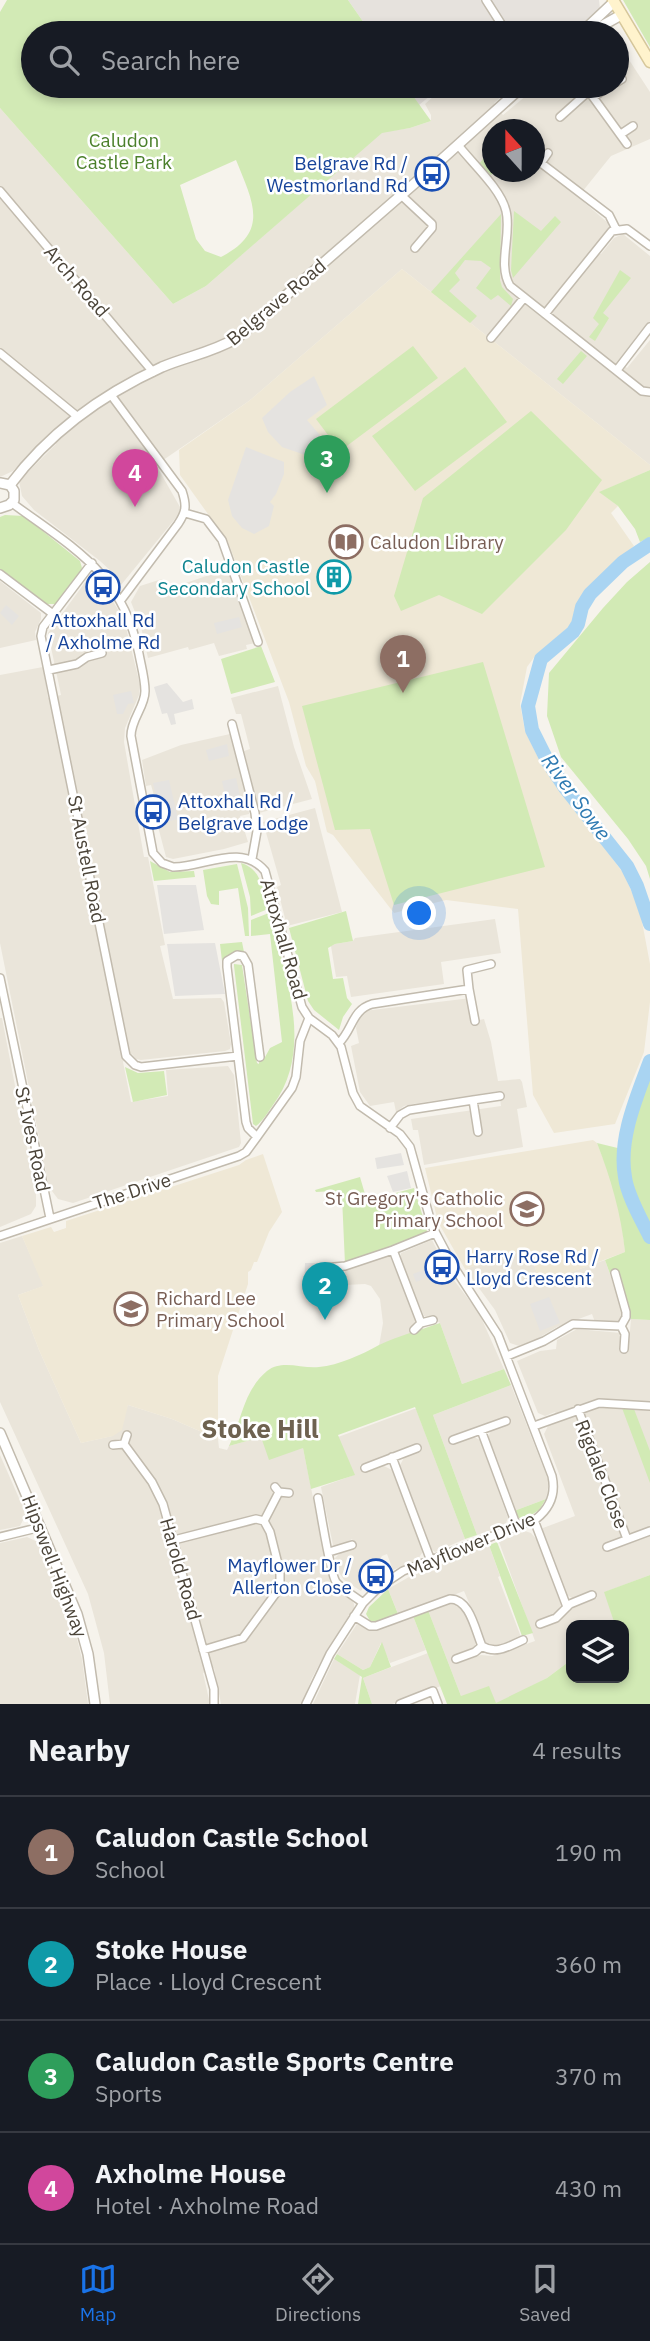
<!DOCTYPE html>
<html lang="en">
<head>
<meta charset="utf-8">
<style>
  :root { --surface:#171b24; --page:#242831; --text:#f1f3f6; --muted:#9ea1a6; --line:#363941; --accent:#1a73e8 }
  body { margin:0; font-family:"IBM Plex Sans",sans-serif; background:var(--page); color:var(--text) }
  .controls { position:absolute; right:21px; bottom:21px; display:grid; overflow:hidden; border-radius:14px; box-shadow:0 4px 10px #0003 }
  .controls button { width:63px; height:63px; display:grid; place-items:center; padding:0; border:0; border-bottom:2px solid var(--line); background:var(--surface); color:var(--text); font:35px sans-serif }
  .compass { position:absolute; left:482px; top:119px; width:63px; height:63px; border-radius:50%; background:var(--surface); box-shadow:0 4px 10px #0003; rotate:339deg }
  .you { position:absolute; left:420px; top:914px; width:24px; height:24px; margin:-18px; border:5px solid #fff; border-radius:50%; background:#1a73e8; box-shadow:0 0 0 10px #1a73e833 }
  .badge { display:grid; place-items:center; width:46px; height:46px; border-radius:50%; background:var(--accent); color:#fff; font-size:23px; font-weight:700 }
  .pin { position:absolute; translate:-50% -58px; filter:drop-shadow(0 2px 4px #0008) }
  .pin::after { content:''; position:absolute; top:37px; width:24px; height:21px; background:inherit; clip-path:polygon(0 0,100% 0,50% 100%) }
  .list { margin:0; padding:0; list-style:none }
  h2 { display:flex; justify-content:space-between; align-items:center; height:91px; margin:0; padding:0 28px; font-size:30px }
  h2 small { font-size:23px; font-weight:400; color:var(--muted) }
  .list li { display:grid; grid-template-columns:46px 1fr auto; gap:21px; align-items:center; box-sizing:border-box; height:112px; padding:0 28px; border-top:2px solid var(--line) }
  .list b { display:block; font-size:26px; white-space:nowrap }
  .list p { margin:0; font-size:23px; white-space:nowrap; color:var(--muted) }
  .list em { font-size:23px; font-style:normal; color:var(--muted) }
  .icon { flex:none; width:38px; height:38px; fill:none; stroke:currentColor; stroke-width:2; stroke-linecap:round; stroke-linejoin:round }
  .map { position:relative; flex:none; width:650px; height:1704px; overflow:hidden }
  .search { position:absolute; background:var(--surface); box-shadow:0 4px 10px #0003; left:21px; right:21px; top:21px; height:77px; display:flex; align-items:center; gap:18px; box-sizing:border-box; padding:0 24px; border-radius:38px; color:var(--muted); font-size:26px }
  .sheet { height:539px; background:var(--surface) }
  nav { display:flex; justify-content:space-around; align-items:center; box-sizing:border-box; height:98px; border-top:2px solid var(--line); background:var(--surface); font-size:19px; color:var(--muted) }
  nav a { display:grid; justify-items:center; gap:4px }
  nav .on { color:var(--accent) }
  .map>svg:first-child { display:block }
  .residential { fill:#eae5da; fill-rule:evenodd }
  .industrial { fill:#e6e2dd }
  .education { fill:#efe8d6 }
  .green { fill:#d2eab5; fill-rule:evenodd }
  .parking { fill:#e5e3e0 }
  .lines { fill:none; stroke-linecap:round; stroke-linejoin:round }
  .river { stroke:#a9d4f2; stroke-width:14 }
  .minor-casing { stroke:#c2bbae; stroke-width:10 }
  .tertiary-casing { stroke:#c2bbae; stroke-width:12 }
  .secondary-casing { stroke:#d6c79b; stroke-width:13 }
  .minor { stroke:#fff; stroke-width:7 }
  .tertiary { stroke:#fff; stroke-width:9 }
  .secondary { stroke:#fff3cd; stroke-width:10 }
  .labels { text-anchor:middle; stroke-width:5; stroke-linejoin:round; paint-order:stroke }
  .park-label { font-size:19px; fill:#4a7f2a; stroke:#fff }
  .transit-label { font-size:19px; fill:#164399; stroke:#fff; text-anchor:end }
  .street-label { font-size:19px; fill:#4b4439; stroke:#fff }
  .education-label { font-size:19px; fill:#785e54; stroke:#fff; text-anchor:start }
  .culture-label { font-size:19px; fill:#0d838f; stroke:#fff; text-anchor:end }
  .water-label { font-size:21px; font-style:italic; fill:#2e7ab2; stroke:#fff }
  .district-label { font-size:26px; font-weight:bold; fill:#6e6250; stroke:#fff }
</style>
</head>
<body>
<div class="map">
<svg width="650" height="1704" viewBox="0 0 650 1704">
  <rect width="100%" height="100%" fill="#f6f3ec"/>
  <path class="residential" d="M618 43 650 92V139L611 156 578 197 608 223 609 227 592 250 601 254 614 238 623 234 650 256V322L619 361 627 368 650 340V465L402 269 249 401 156 465 180 507 179 514 121 585 114 574 100 561 34 510 22 496 19 481 56 444 48 435 13 471 0 477V108L173 304 206 286 382 132 410 128 431 121V115L425 104 445 86H513L494 103 503 115 538 86H617ZM492 130H534V172H492Z
    M227 569 255 643 246 645 247 649 219 656 214 643 189 650 188 647 148 658 141 627 131 602 140 586 162 579 171 588Z
    M93 577 102 584 124 619 140 685 139 695 125 728 124 742 144 857H148L165 945 160 946 173 999 221 998 224 1002 231 1044 230 1049 225 1051 141 1060 136 1059 132 1054 127 1056 123 1062 131 1102 168 1096 166 1070 228 1066 234 1075 241 1143 239 1147 73 1203 58 1199 49 1187 0 943V675L43 667 48 698 61 695 48 633 86 581Z
    M0 581 41 613V619L35 632 36 640 0 648Z
    M278 686 294 747 312 799 259 813 244 751 250 749 241 714H236L231 698Z
    M230 734 248 801 249 814 240 816 248 842 224 849 173 859 166 857 155 815 159 813 151 785 146 786 142 760 181 745Z
    M315 808 342 912 287 926 277 887 281 885 263 822Z
    M495 919 501 953 441 962 444 984 351 997 347 976 336 977 331 946 335 944 353 941 355 938Z
    M471 998 475 1021 484 1019 491 1042 498 1081 520 1079 522 1082 527 1107 517 1109 523 1147 424 1165 418 1130H413L411 1119 501 1106 499 1091 413 1104 404 1106 396 1112 394 1102 370 1106 360 1092 351 1046 359 1043 356 1028 358 1021 364 1011Z
    M0 1018H2L36 1195V1206L31 1214 0 1227Z
    M22 1236 44 1286 18 1295 39 1350 81 1443 112 1436 128 1405 172 1419 218 1439 219 1448 227 1450 229 1446 261 1437 303 1448 330 1582 351 1598 354 1604V1611L326 1652 312 1678 302 1704H221L214 1668 203 1673 210 1704H110L104 1653 88 1594 0 1402V1243Z
    M432 1240 450 1275 479 1313 504 1369 462 1384 440 1323 432 1318 424 1316 400 1260 401 1253Z
    M529 1248 540 1283 605 1260 621 1306V1320L613 1324 595 1322 592 1314 557 1327 535 1340 519 1346 510 1343 495 1310 465 1269Z
    M389 1254 416 1320 411 1327 413 1333 379 1346 383 1323 380 1299 371 1286 365 1284 345 1285V1269Z
    M631 1319 650 1320V1575L605 1592 615 1625H571V1660L547 1678 496 1704 461 1696 428 1610 452 1601 465 1608 476 1640 475 1647 454 1657 456 1664 481 1655 492 1656 535 1641 499 1542 525 1531 531 1533 537 1540 561 1605 556 1613 537 1621 539 1628 556 1621 577 1605 597 1598 594 1592 577 1598H572L565 1594 542 1534 543 1528 575 1516 544 1434 549 1424 558 1420 555 1412 545 1416 538 1413 517 1361 540 1351 556 1349 557 1340 577 1329 621 1333 619 1351 628 1353Z
    M511 1385 549 1482 546 1499 514 1511 488 1439 491 1429 510 1422 509 1418 450 1438 472 1436 480 1440 508 1518 505 1525 477 1535 433 1415Z
    M414 1409H416L465 1539 435 1552 430 1548 400 1465 405 1456 422 1449 420 1444 360 1465 363 1472 382 1465 392 1470 424 1550 418 1559 393 1570 387 1554 382 1556 361 1591 344 1580 336 1568 335 1558 340 1553 355 1547 352 1539 337 1548 333 1545 321 1487 354 1475 338 1437Z
    M0 1455 26 1514 20 1526 0 1530Z
    M27 1537 40 1543 72 1619 82 1659 88 1704H0V1543Z
    M489 1545 500 1576 498 1577 521 1637 494 1647 486 1643 464 1591 399 1616 388 1589 409 1577Z
    M413 1616 426 1650 390 1663 381 1643 370 1667 363 1670 337 1654 357 1624 378 1629Z
    M428 1653 441 1686 392 1704H372L363 1678Z
    M334 1659 360 1675 355 1704H313Z"/>
  <path class="industrial" d="M348 0H599L600 9 572 33H513L511 31 508 33H371Z
    M406 86H442L419 105Z"/>
  <path class="education" d="M402 269 650 465V470L600 492 618 506 611 513 634 546 586 589 573 623 535 656 527 667 520 704 525 731 541 763 624 874 640 911 650 964V1002L644 1052 615 1124 554 1133 533 1095 518 909 446 900 394 913 333 835 327 832 315 781 306 766 289 702 228 542 180 475 179 450 249 401Z
    M593 1140 597 1143 610 1176 621 1216 625 1252 540 1284 529 1248 465 1269 438 1222 425 1168Z
    M263 1154 282 1212 269 1232 257 1262H254L251 1270 248 1272V1284L218 1376V1439L172 1419 128 1405 122 1430 113 1436 81 1443 39 1350 18 1295 43 1286 22 1236 51 1227 54 1232 66 1228V1221L239 1165 246 1160Z"/>
  <path class="green" d="M7 0H348L371 33H33V86H406L431 121 410 128 382 133 206 286 173 304 0 108V12ZM236 160C253 202 270 232 221 257L205 251 196 239 180 185Z
    M623 0H650V47Z
    M492 148 494 172 491 175 479 164Z
    M514 211 541 231 555 216 561 222 513 278 511 270Z
    M501 214 500 280 502 287 513 299 511 306 498 295 491 300 476 288 491 268 481 261 465 260 455 273 460 280 449 291 477 316 470 323 431 292Z
    M620 270 631 278 603 313 609 318 595 341 589 337 599 324 593 318Z
    M413 346 438 378 340 451 316 419Z
    M581 351 587 356 563 384 557 379Z
    M465 367 507 422 415 491 372 436Z
    M531 411 602 480 566 530 482 614 439 595 401 611 394 596 423 498Z
    M650 470V537L640 542 635 529 618 506 599 492Z
    M5 515 24 516 80 561 82 568 79 574 55 604H47L0 569V517Z
    M650 562V879L646 866 628 839 561 757 547 716 549 673 603 608 627 582Z
    M261 646 275 682 231 694 221 659Z
    M483 662 545 867 394 905 370 829 335 830 302 706Z
    M150 861 170 872 194 871 195 877 154 881Z
    M241 863C262 869 263 891 268 909L251 916 250 897Z
    M237 864 248 908 249 936H245L238 888 219 891V905L211 904 207 896 203 870Z
    M346 911 353 941 335 944 328 948 333 979 343 978 347 998 352 1004 343 1017 339 1030 314 1010 308 1001 289 928Z
    M269 913C285 974 315 1049 273 1105 268 1112 263 1121 256 1126L253 1124 234 966V964L242 965 257 1063 259 1064V1060L264 1059 270 1048 282 1042 270 934 251 936V920Z
    M242 942 244 952H233L222 961 220 944Z
    M125 1067 138 1073 164 1071 167 1095 133 1102Z
    M650 1071V1320L631 1319 619 1273 610 1274 605 1260 625 1252C621 1213 611 1179 597 1143L630 1151 634 1118Z
    M360 1177 367 1201 414 1188 427 1230 424 1236 345 1264 342 1197 334 1191 316 1192 315 1190Z
    M440 1323 462 1384 504 1369 511 1385 433 1415 477 1535 465 1539 415 1407 338 1435 355 1475 311 1489 303 1448 269 1460 261 1437 229 1446C242 1420 243 1391 267 1371 282 1359 302 1369 319 1367 339 1365 361 1355 379 1345 398 1336 420 1330 440 1323Z
    M622 1408 634 1409 650 1451V1483Z
    M546 1499 539 1510 525 1519 519 1518 514 1511Z
    M497 1542 533 1633 522 1636 489 1545Z
    M650 1575V1704H447L413 1616 428 1610 461 1696 489 1686 496 1703 547 1678 571 1660V1678H624V1625H615L604 1592Z
    M388 1589 398 1614 377 1622 370 1621 366 1614 369 1607Z
    M382 1642 391 1667 363 1678 372 1704H358L362 1677 334 1659 337 1654 363 1670 370 1667Z"/>
  <path class="parking" d="M314 376 327 405 307 420 325 441 311 457 282 447 268 432 262 418 290 392Z
    M246 447 284 462V474L276 494 270 502 274 506 269 526 254 534 242 528 232 516 228 500Z
    M6 605 19 616 12 625 0 613Z
    M239 617 242 627 217 634 214 623Z
    M167 683 183 702 192 699 194 709 174 714 176 724 171 725 167 713 162 714 154 687Z
    M131 691 134 703 128 704 123 714H117L113 695Z
    M227 744 229 756 209 761 206 750Z
    M236 778 240 796 226 799 222 781Z
    M169 780 178 819 162 823 153 783Z
    M157 885H196L204 930 164 934Z
    M215 943 225 994 175 996 167 944Z
    M401 1153 404 1165 377 1169 375 1158Z
    M407 1171 411 1188 393 1192 387 1176Z
    M305 1263H326V1288H304Z
    M436 1265 439 1273 416 1282 413 1274Z
    M549 1297 560 1323 540 1331 530 1304Z"/>
  <g class="lines">
    <path class="river" d="M650 544 623 562 590 594 582 607 578 624 573 632 541 659 528 706 532 730 548 762 566 789 627 866 637 886 650 924
      M650 1061C637 1096 618 1139 625 1177 627 1195 642 1221 650 1237"/>
    <defs>
      <path id="minor" d="M486 0 507 33
        M617 82 622 79
        M585 86 627 144
        M594 97 609 86
        M560 117 589 91
        M621 134 633 126
        M458 145C472 163 501 189 506 211 512 235 497 264 510 286L642 391 650 392
        M548 153 541 163 609 215 616 229
        M0 191 153 372
        M401 195 432 224V228L415 248
        M545 314 612 231 627 229 650 246
        M491 338 524 298
        M0 353 78 417
        M617 370 650 327
        M111 395 182 491C187 506 186 512 178 524L121 600
        M12 503C73 548 123 573 139 654 141 665 145 679 145 691 145 707 131 719 131 736L153 853 162 863 173 867C203 868 241 842 265 871L302 1007 309 1018 332 1035 341 1047 353 1093 360 1106 400 1134 410 1147 432 1226 452 1264 498 1335 552 1476C556 1494 550 1508 536 1519L403 1571 379 1587 363 1603 330 1654 306 1704
        M185 513 206 519 222 540 258 642
        M92 563 43 627 41 636 126 1056 135 1065 141 1067 238 1056
        M0 574 53 614
        M49 670 77 664 87 657 102 653
        M232 724 255 813 257 831 252 859
        M0 978 50 1218
        M469 989 467 970 491 964
        M339 1043C353 1029 352 1010 372 1004L469 989 475 1021
        M473 1100 500 1096
        M390 1128 400 1115 409 1110 473 1100 478 1132
        M257 1137 248 1128 246 1122 227 967V961L237 955 243 956 248 965 260 1057
        M0 1236 239 1156 246 1152 257 1137 292 1088 296 1077 300 1041 309 1018
        M324 1268 345 1266 393 1250
        M615 1273 626 1312V1317L621 1326
        M421 1323 393 1250 435 1233
        M414 1330 421 1323 433 1320
        M507 1356 544 1341 573 1324 621 1326 625 1334 624 1349
        M578 1409 627 1539
        M534 1426 599 1403 650 1406
        M481 1430 517 1527
        M453 1440 506 1421
        M124 1444 152 1482 163 1504 214 1689V1704
        M113 1445 124 1444 127 1435
        M392 1457 431 1561
        M365 1468 417 1448
        M275 1487 279 1492 289 1493
        M318 1498C321 1513 330 1573 336 1582 343 1590 354 1596 363 1603
        M534 1520 567 1607
        M264 1521 279 1492
        M0 1537 41 1527
        M174 1540 256 1519 264 1521 270 1532 280 1572V1582L276 1593 243 1638 203 1650
        M607 1547 650 1531
        M329 1552 352 1545
        M354 1616 370 1626H376L450 1599C470 1599 475 1630 482 1646
        M540 1624 556 1618 570 1604 592 1595
        M456 1659 475 1652 482 1646C496 1655 509 1646 523 1640
        M400 1704 433 1691 438 1704"/>
      <path id="tertiary" d="M581 33 614 2
        M589 33 621 15
        M0 483 10 485
        M10 485C49 433 103 394 162 367 188 356 211 353 237 338L430 170 523 86
        M0 508 9 505 14 500V491L10 485
        M0 1433 77 1614 88 1654 95 1704"/>
      <path id="secondary" d="M613 0 650 62"/>
    </defs>
    <use href="#minor" class="minor-casing"/>
    <use href="#tertiary" class="tertiary-casing"/>
    <use href="#secondary" class="secondary-casing"/>
    <use href="#minor" class="minor"/>
    <use href="#tertiary" class="tertiary"/>
    <use href="#secondary" class="secondary"/>
  </g>
  <defs>
    <symbol id="bus-ring" viewBox="-11 -11 22 22"><circle r="9.5" fill="#fff" stroke="#1a4fb4" stroke-width="1.5"/><path d="M-5-6H5V4H4V6H2V4H-2V6H-4V4H-5ZM-3.5-4V0h7V-4ZM-3.5 1.2v1.5H-2V1.2ZM2 1.2v1.5H3.5V1.2Z" fill="#1a4fb4"/></symbol>
    <symbol id="library-ring" viewBox="-11 -11 22 22"><circle r="9.5" fill="#fff" stroke="#8d6e63" stroke-width="1.5"/><path d="M-6-4Q-3-5.5-.7-3.5V5Q-3 3-6 4ZM6-4Q3-5.5 .7-3.5V5Q3 3 6 4Z" fill="#8d6e63"/></symbol>
    <symbol id="building-ring" viewBox="-11 -11 22 22"><circle r="9.5" fill="#fff" stroke="#0f9aa8" stroke-width="1.5"/><path d="M-4-6H4V6H1V3H-1V6H-4ZM-2.5-4.3h1.7v1.8h-1.7ZM.8-4.3h1.7v1.8H.8ZM-2.5-1h1.7V.8h-1.7ZM.8-1h1.7V.8H.8Z" fill="#0f9aa8"/></symbol>
    <symbol id="school-ring" viewBox="-11 -11 22 22"><circle r="9.5" fill="#fff" stroke="#8d6e63" stroke-width="1.5"/><path d="M0-5L7-2L0 1L-7-2ZM-4 1L0 2.5L4 1V4Q0 6-4 4Z" fill="#8d6e63"/></symbol>
  </defs>
  <g fill-rule="evenodd">
    <use href="#bus-ring" x="413" y="155" width="38" height="38"/>
    <use href="#library-ring" x="327" y="523" width="38" height="38"/>
    <use href="#building-ring" x="315" y="558" width="38" height="38"/>
    <use href="#bus-ring" x="84" y="568" width="38" height="38"/>
    <use href="#bus-ring" x="134" y="793" width="38" height="38"/>
    <use href="#school-ring" x="508" y="1190" width="38" height="38"/>
    <use href="#bus-ring" x="423" y="1248" width="38" height="38"/>
    <use href="#school-ring" x="112" y="1290" width="38" height="38"/>
    <use href="#bus-ring" x="357" y="1557" width="38" height="38"/>
  </g>
  <g class="labels">
    <g class="park-label">
      <text x="124" y="147">Caludon<tspan x="124" dy="22">Castle Park</tspan></text>
    </g>
    <g class="transit-label">
      <text x="408" y="170">Belgrave Rd /<tspan x="408" dy="22">Westmorland Rd</tspan></text>
      <text x="103" y="627" text-anchor="middle">Attoxhall Rd<tspan x="103" dy="22">/ Axholme Rd</tspan></text>
      <text x="178" y="808" text-anchor="start">Attoxhall Rd /<tspan x="178" dy="22">Belgrave Lodge</tspan></text>
      <text x="466" y="1263" text-anchor="start">Harry Rose Rd /<tspan x="466" dy="22">Lloyd Crescent</tspan></text>
      <text x="352" y="1572">Mayflower Dr /<tspan x="352" dy="22">Allerton Close</tspan></text>
    </g>
    <g class="street-label">
      <text transform="translate(77 281) rotate(49)" y="7">Arch Road</text>
      <text transform="translate(276 302) rotate(-40)" y="7">Belgrave Road</text>
      <text transform="translate(87 859) rotate(79)" y="7">St Austell Road</text>
      <text transform="translate(284 939) rotate(74)" y="7">Attoxhall Road</text>
      <text transform="translate(33 1139) rotate(78)" y="7">St Ives Road</text>
      <text transform="translate(132 1191) rotate(-18)" y="7">The Drive</text>
      <text transform="translate(602 1474) rotate(69)" y="7">Rigdale Close</text>
      <text transform="translate(471 1544) rotate(-23)" y="7">Mayflower Drive</text>
      <text transform="translate(55 1566) rotate(69)" y="7">Hipswell Highway</text>
      <text transform="translate(181 1569) rotate(74)" y="7">Harold Road</text>
    </g>
    <g class="education-label">
      <text x="370" y="549">Caludon Library</text>
      <text x="503" y="1205" text-anchor="end">St Gregory's Catholic<tspan x="503" dy="22">Primary School</tspan></text>
      <text x="156" y="1305">Richard Lee<tspan x="156" dy="22">Primary School</tspan></text>
    </g>
    <g class="culture-label">
      <text x="310" y="573">Caludon Castle<tspan x="310" dy="22">Secondary School</tspan></text>
    </g>
    <g class="water-label">
      <text transform="translate(576 797) rotate(54)" y="7">River Sowe</text>
    </g>
    <g class="district-label">
      <text x="260" y="1438">Stoke Hill</text>
    </g>
  </g>
</svg>
<div class="controls">
<button><svg class="icon" aria-label="layers" viewBox="0 0 24 24"><path d="M12 4l9 5-9 5-9-5zM3 14l9 5 9-5"/></svg></button>
</div>
<svg class="compass" viewBox="-18 -18 36 36"><path d="M0-13l5 13h-10z" fill="#e53935"/><path d="M0 13l5-13h-10z" fill="#9ea1a6"/></svg>
<div class="you"></div>
<div class="pin badge" style="left:403px;top:693px;background:#8d6e63">1</div>
<div class="pin badge" style="left:325px;top:1320px;background:#0f9aa8">2</div>
<div class="pin badge" style="left:327px;top:493px;background:#2e9e5b">3</div>
<div class="pin badge" style="left:135px;top:507px;background:#d1479c">4</div>
<div class="search"><svg class="icon" aria-label="search" viewBox="0 0 24 24"><circle cx="10" cy="10" r="6"/><path d="M15 15l6 6"/></svg>Search here</div>
</div>
<section class="sheet">
<h2>Nearby<small>4 results</small></h2>
<ul class="list">
<li><span class="badge" style="background:#8d6e63">1</span><div><b>Caludon Castle School</b><p>School</p></div><em>190 m</em></li>
<li><span class="badge" style="background:#0f9aa8">2</span><div><b>Stoke House</b><p>Place · Lloyd Crescent</p></div><em>360 m</em></li>
<li><span class="badge" style="background:#2e9e5b">3</span><div><b>Caludon Castle Sports Centre</b><p>Sports</p></div><em>370 m</em></li>
<li><span class="badge" style="background:#d1479c">4</span><div><b>Axholme House</b><p>Hotel · Axholme Road</p></div><em>430 m</em></li>
</ul>
</section>
<nav>
<a class="on"><svg class="icon" aria-label="map" viewBox="0 0 24 24"><path d="M3 6l6-2 6 2 6-2v14l-6 2-6-2-6 2zM9 4v14M15 6v14"/></svg>Map</a>
<a><svg class="icon" aria-label="directions" viewBox="0 0 24 24"><path d="M12 3l9 9-9 9-9-9zM9 14v-3h6M13 9l2 2-2 2"/></svg>Directions</a>
<a><svg class="icon" aria-label="saved" viewBox="0 0 24 24"><path d="M7 4h10v16l-5-4-5 4z"/></svg>Saved</a>
</nav>
</body>
</html>
